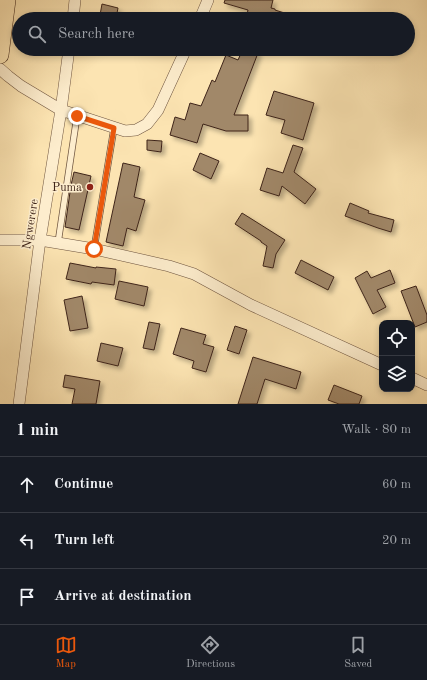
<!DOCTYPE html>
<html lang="en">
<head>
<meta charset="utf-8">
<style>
  :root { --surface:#171b24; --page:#242831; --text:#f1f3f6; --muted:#9ea1a6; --line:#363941; --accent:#ea580c }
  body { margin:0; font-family:"Old Standard TT",serif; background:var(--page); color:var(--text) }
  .controls { position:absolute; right:12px; bottom:12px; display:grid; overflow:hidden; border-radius:8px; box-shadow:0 2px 6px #0003 }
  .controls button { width:36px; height:36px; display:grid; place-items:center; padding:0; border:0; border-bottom:1px solid var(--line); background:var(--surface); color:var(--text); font:20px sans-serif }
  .stop { position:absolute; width:12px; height:12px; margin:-9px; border:3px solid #ea580c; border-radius:50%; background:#fff }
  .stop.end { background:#ea580c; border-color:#fff; box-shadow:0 1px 4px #0008 }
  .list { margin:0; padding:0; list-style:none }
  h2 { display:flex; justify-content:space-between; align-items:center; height:52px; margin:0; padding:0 16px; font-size:17px }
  h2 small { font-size:13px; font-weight:400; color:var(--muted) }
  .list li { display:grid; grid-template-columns:26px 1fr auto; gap:12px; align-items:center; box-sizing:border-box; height:56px; padding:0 16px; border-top:1px solid var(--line) }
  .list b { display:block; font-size:15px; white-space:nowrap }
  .list em { font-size:13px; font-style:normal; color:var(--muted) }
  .icon { flex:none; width:22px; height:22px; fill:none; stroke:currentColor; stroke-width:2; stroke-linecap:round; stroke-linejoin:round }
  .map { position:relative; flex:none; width:427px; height:404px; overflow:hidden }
  .search { position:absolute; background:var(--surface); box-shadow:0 2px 6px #0003; left:12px; right:12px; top:12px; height:44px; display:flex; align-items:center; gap:10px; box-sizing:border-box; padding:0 14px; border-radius:22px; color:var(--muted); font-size:15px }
  .sheet { height:220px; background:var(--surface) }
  nav { display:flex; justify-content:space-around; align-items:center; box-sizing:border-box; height:56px; border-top:1px solid var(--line); background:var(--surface); font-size:11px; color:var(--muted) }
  nav a { display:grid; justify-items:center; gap:2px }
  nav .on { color:var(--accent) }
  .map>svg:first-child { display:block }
  .building { fill:#a18869; stroke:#3e2419; filter:url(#shadow) }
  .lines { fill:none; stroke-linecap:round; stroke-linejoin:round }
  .service-casing { stroke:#6e543f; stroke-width:7 }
  .minor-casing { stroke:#6e543f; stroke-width:12 }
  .primary-casing { stroke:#3e2419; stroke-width:18 }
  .service { stroke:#fdedcd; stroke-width:5.5 }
  .minor { stroke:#fdedcd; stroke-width:11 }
  .primary { stroke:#fce4b2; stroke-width:17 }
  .route { stroke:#ea580c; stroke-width:5 }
  .poi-dot { fill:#8f2418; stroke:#fdedcd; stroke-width:1.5 }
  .labels { text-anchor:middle; stroke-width:3; stroke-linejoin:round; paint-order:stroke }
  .poi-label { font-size:12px; fill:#3e2419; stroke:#fdedcd; text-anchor:end }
  .street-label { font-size:12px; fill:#3e2419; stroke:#fdedcd }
</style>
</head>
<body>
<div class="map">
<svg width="427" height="404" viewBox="0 0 427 404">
  <defs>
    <filter id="shadow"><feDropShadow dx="3.5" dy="3.5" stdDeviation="2" flood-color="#0004"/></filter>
  </defs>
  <rect width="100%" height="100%" fill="#fce4b2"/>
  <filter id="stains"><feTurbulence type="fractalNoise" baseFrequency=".005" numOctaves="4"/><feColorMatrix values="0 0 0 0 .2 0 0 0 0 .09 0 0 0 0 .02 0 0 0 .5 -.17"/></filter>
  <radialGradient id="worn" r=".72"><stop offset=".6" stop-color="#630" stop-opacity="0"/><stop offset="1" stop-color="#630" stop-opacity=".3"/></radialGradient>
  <path class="building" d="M225 0H273L271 8 275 9V10L294 16V19H246L248 10 224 3Z
    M102 4 118 8 116 18 100 15Z
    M243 49H249L258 53 234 115H248V131H226L203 124 197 143 170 135 175 117 185 120 190 103 201 106 212 80 215 82 226 55 238 60Z
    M274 91 314 103 303 140 281 133 285 120 266 115Z
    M147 140 162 141 161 152 147 150Z
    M293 145 303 148 294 172 316 189 305 204 282 186 279 196 260 190 267 168 283 173Z
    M200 153 219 161 211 179 193 170Z
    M123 163 140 167 134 197 145 200 136 231 127 228 123 246 106 242Z
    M74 172 91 176 79 230 65 227 71 185Z
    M350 203 369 211 368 213 394 220 391 232 378 228 345 216Z
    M242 213 285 240 276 254 273 268 263 266 267 246 261 242V241L235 224Z
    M301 260 334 277 328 290 295 273Z
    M70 263 96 268V267L116 269 114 285 92 282 91 284 66 279Z
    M390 270 395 283 377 290 386 307 373 314 355 278 367 271 371 278Z
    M119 281 148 287 144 306 115 299Z
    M416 286 427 315V322L415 327 401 291Z
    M82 296 88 328 70 331 64 300Z
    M149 322 160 324 154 350 143 348Z
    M235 326 247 330 239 354 227 350Z
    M181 328 206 335 203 344 214 347 206 372 192 368 194 361 173 354Z
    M101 343 123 348 118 366 97 361Z
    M253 357 301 372 296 389 265 379 257 404H238Z
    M65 375 100 381 96 404H72L75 389 63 387Z
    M334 385 362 396 359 404H339L328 400Z"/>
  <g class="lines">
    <defs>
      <path id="service" d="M58 243 77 116
        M94 249 114 128"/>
      <path id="minor" d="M73 19 75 0
        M200 19 208 0
        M0 69 8 76 21 86 61 110 125 131 136 130 147 124 158 110 186 49
        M0 240H40L94 249 169 266 194 274 251 305 382 365
        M412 378 427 385
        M19 404 40 240 61 110 69 49"/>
      <path id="primary" d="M0 55 7 0"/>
    </defs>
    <use href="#service" class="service-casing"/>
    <use href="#minor" class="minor-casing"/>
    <use href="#primary" class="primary-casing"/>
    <use href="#service" class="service"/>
    <use href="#minor" class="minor"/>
    <use href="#primary" class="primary"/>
  </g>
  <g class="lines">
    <path class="route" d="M77 116 114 128 94 249"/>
  </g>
  <circle class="poi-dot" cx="90" cy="187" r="4"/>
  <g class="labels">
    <g class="poi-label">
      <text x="82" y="191">Puma</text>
    </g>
    <g class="street-label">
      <text transform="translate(30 224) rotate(-81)" y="4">Ngwerere</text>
    </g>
  </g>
  <rect width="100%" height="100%" filter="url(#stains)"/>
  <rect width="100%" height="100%" fill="url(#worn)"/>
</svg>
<div class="controls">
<button><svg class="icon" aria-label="locate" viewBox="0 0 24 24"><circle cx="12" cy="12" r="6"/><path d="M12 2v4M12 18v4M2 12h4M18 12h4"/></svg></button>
<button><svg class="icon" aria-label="layers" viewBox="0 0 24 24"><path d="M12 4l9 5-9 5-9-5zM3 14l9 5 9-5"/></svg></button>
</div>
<div class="stop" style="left:94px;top:249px"></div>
<div class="stop end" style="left:77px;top:116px"></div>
<div class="search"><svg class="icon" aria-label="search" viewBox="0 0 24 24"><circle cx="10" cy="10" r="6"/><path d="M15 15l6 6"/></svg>Search here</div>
</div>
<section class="sheet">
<h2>1 min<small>Walk · 80 m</small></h2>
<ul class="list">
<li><svg class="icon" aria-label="ahead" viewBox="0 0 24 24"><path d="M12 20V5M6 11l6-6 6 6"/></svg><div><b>Continue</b></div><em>60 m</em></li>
<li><svg class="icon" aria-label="left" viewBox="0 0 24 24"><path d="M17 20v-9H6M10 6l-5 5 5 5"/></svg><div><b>Turn left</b></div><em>20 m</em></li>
<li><svg class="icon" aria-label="arrive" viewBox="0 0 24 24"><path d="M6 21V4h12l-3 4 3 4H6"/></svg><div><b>Arrive at destination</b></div></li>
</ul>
</section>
<nav>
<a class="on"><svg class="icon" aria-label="map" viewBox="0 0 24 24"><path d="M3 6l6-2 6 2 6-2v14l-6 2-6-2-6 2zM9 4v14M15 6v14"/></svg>Map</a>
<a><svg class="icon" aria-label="directions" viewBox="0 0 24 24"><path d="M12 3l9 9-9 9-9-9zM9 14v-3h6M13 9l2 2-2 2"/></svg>Directions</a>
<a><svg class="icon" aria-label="saved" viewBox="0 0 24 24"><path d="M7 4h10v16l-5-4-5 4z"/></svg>Saved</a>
</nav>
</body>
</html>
